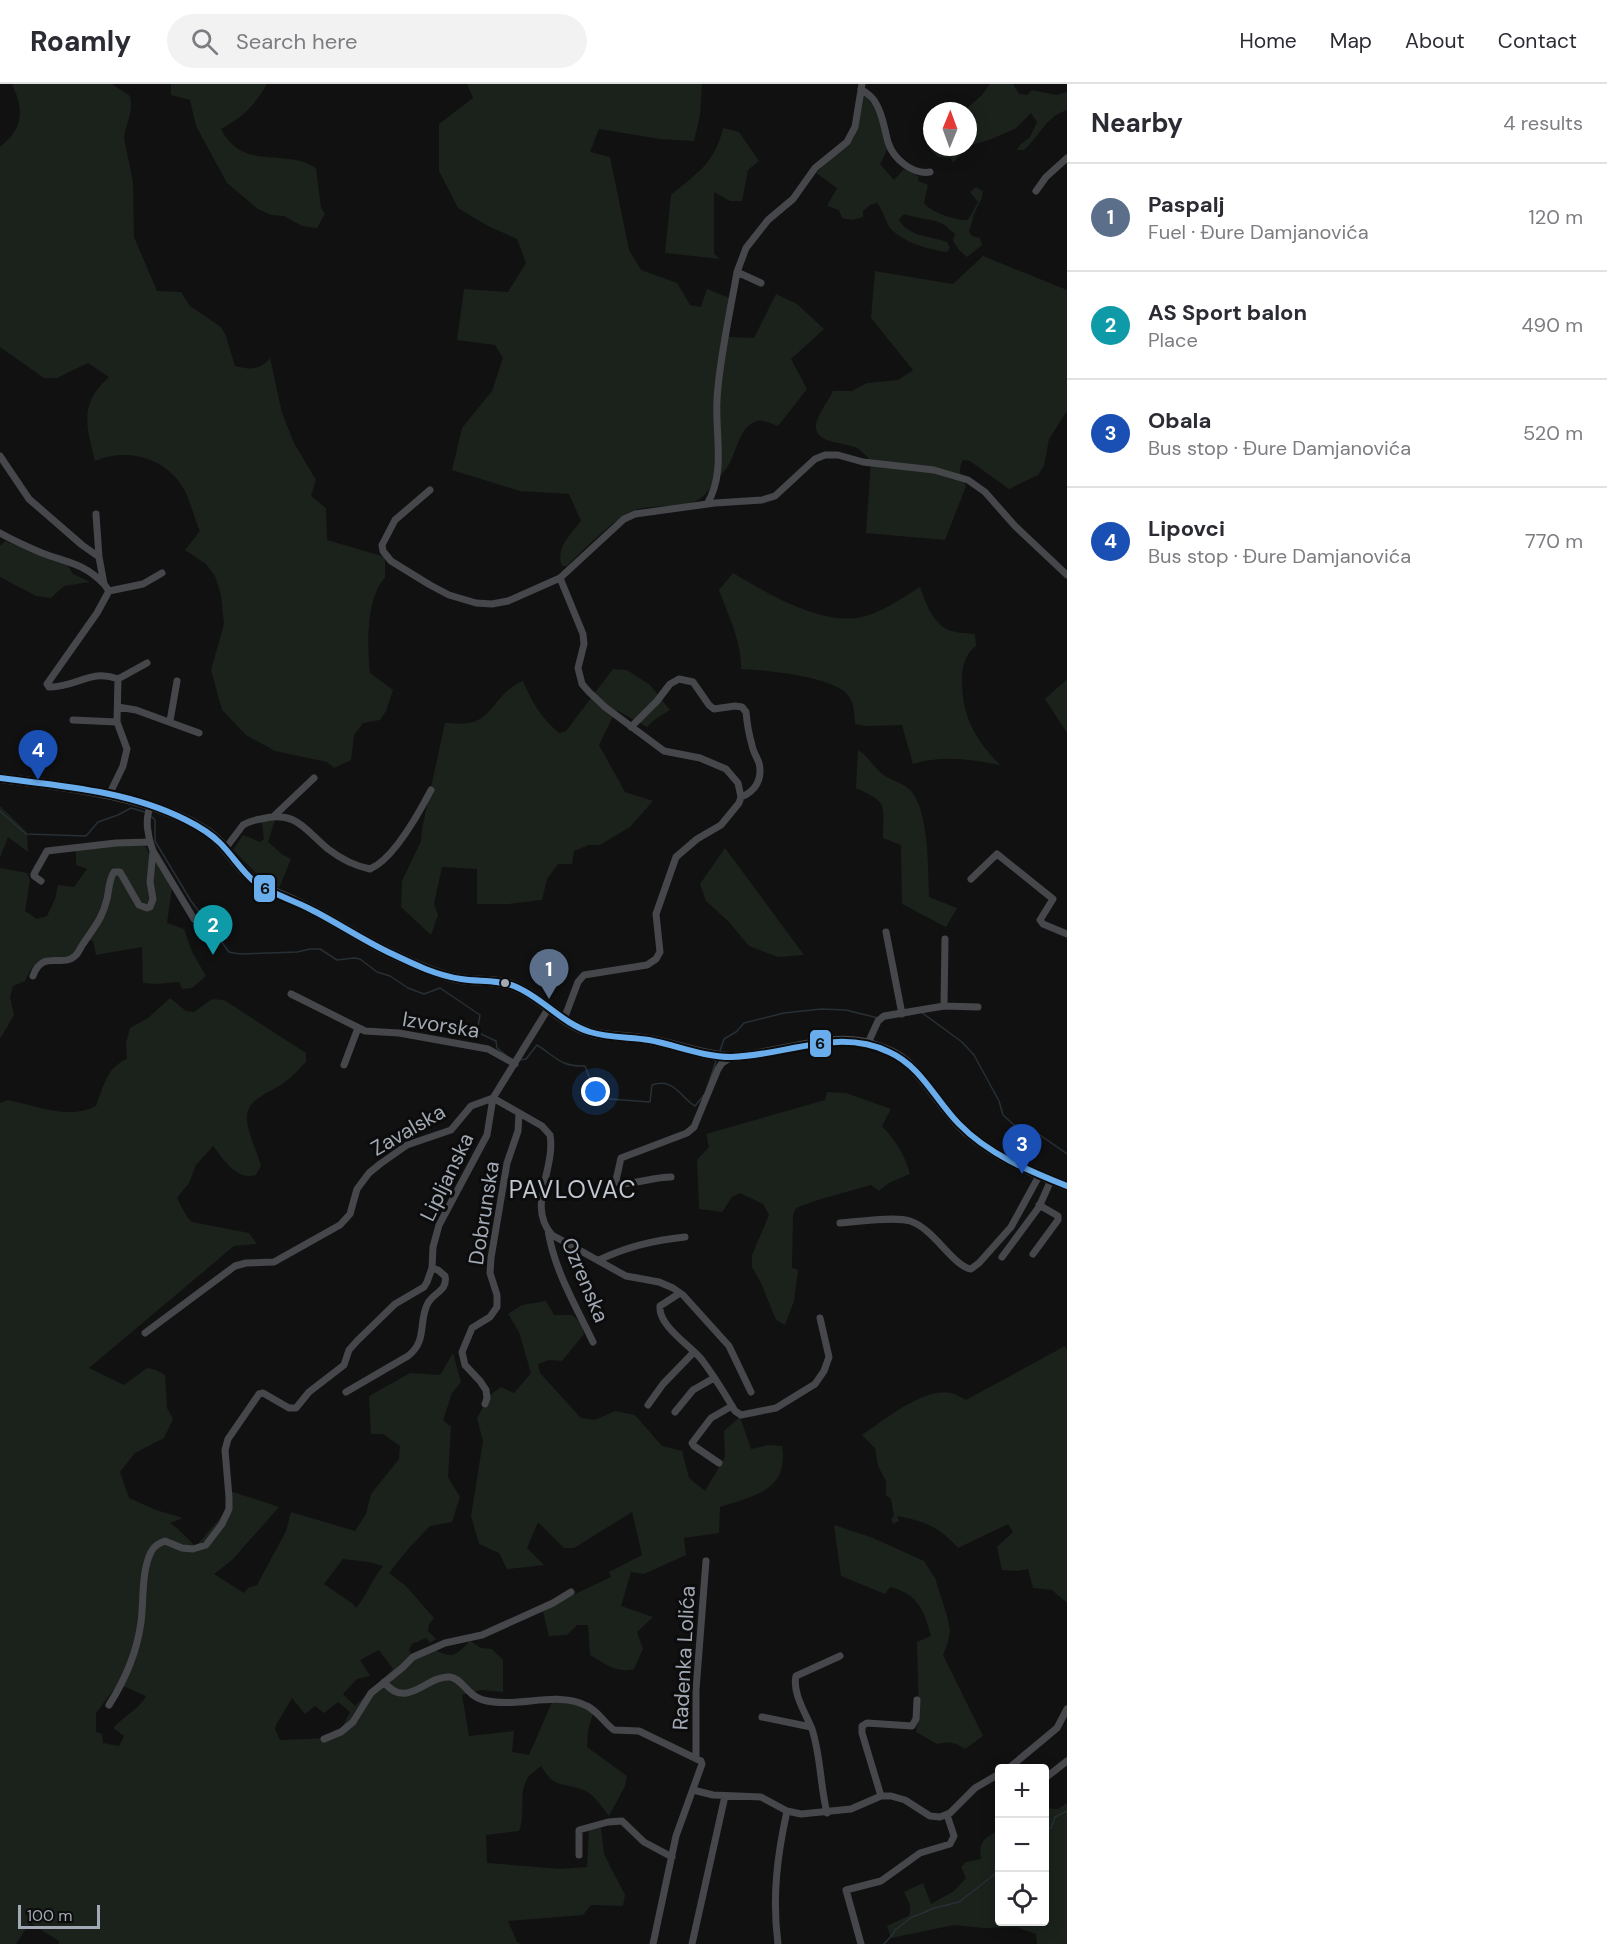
<!DOCTYPE html>
<html lang="en">
<head>
<meta charset="utf-8">
<style>
  :root { --surface:#fff; --page:#f2f2f3; --text:#2b2b33; --muted:#7c7c81; --line:#e1e1e2; --accent:#6f747b }
  body { margin:0; font-family:"DM Sans",sans-serif; background:var(--page); color:var(--text) }
  .controls { position:absolute; right:18px; bottom:18px; display:grid; overflow:hidden; border-radius:6px; box-shadow:0 3px 15px #0003 }
  .controls button { width:54px; height:54px; display:grid; place-items:center; padding:0; border:0; border-bottom:2px solid var(--line); background:var(--surface); color:var(--text); font:30px sans-serif }
  .compass { position:absolute; left:923px; top:18px; width:54px; height:54px; border-radius:50%; background:var(--surface); box-shadow:0 3px 15px #0003; rotate:1deg }
  .scale { position:absolute; left:18px; bottom:15px; width:82px; box-sizing:border-box; padding-left:6px; border:3px solid #a1a9b4; border-top:0; font-size:16px; line-height:21px; white-space:nowrap; color:#a1a9b4; -webkit-text-stroke:4px #0c0c0d; paint-order:stroke }
  .you { position:absolute; left:596px; top:1008px; width:21px; height:21px; margin:-15px; border:4px solid #fff; border-radius:50%; background:#1a73e8; box-shadow:0 0 0 9px #1a73e833 }
  .badge { display:grid; place-items:center; width:39px; height:39px; border-radius:50%; background:var(--accent); color:#fff; font-size:20px; font-weight:700 }
  .pin { position:absolute; translate:-50% -50px; filter:drop-shadow(0 2px 3px #0008) }
  .pin::after { content:''; position:absolute; top:32px; width:21px; height:18px; background:inherit; clip-path:polygon(0 0,100% 0,50% 100%) }
  .list { margin:0; padding:0; list-style:none }
  h2 { display:flex; justify-content:space-between; align-items:center; height:78px; margin:0; padding:0 24px; font-size:26px }
  h2 small { font-size:20px; font-weight:400; color:var(--muted) }
  .list li { display:grid; grid-template-columns:39px 1fr auto; gap:18px; align-items:center; box-sizing:border-box; height:108px; padding:0 24px; border-top:2px solid var(--line) }
  .list b { display:block; font-size:22px; white-space:nowrap }
  .list p { margin:0; font-size:20px; white-space:nowrap; color:var(--muted) }
  .list em { font-size:20px; font-style:normal; color:var(--muted) }
  .icon { flex:none; width:33px; height:33px; fill:none; stroke:currentColor; stroke-width:2; stroke-linecap:round; stroke-linejoin:round }
  .map { position:relative; flex:none; width:1067px; height:1860px; overflow:hidden }
  header { display:flex; align-items:center; gap:36px; box-sizing:border-box; height:84px; padding:0 30px; background:var(--surface); border-bottom:2px solid var(--line) }
  header strong { font-size:28px }
  nav { display:flex; gap:33px; margin-inline-start:auto; font-size:21px }
  .search { width:420px; height:54px; background:var(--page); display:flex; align-items:center; gap:15px; box-sizing:border-box; padding:0 21px; border-radius:33px; color:var(--muted); font-size:22px }
  main { display:flex }
  aside { flex:1; background:var(--surface) }
  .map>svg:first-child { display:block }
  .green { fill:#1b221c; fill-rule:evenodd }
  .lines { fill:none; stroke-linecap:round; stroke-linejoin:round }
  .stream { stroke:#273035; stroke-width:1.5 }
  .street { stroke:#46474b; stroke-width:7 }
  .primary { stroke:#484a4d; stroke-width:10 }
  .bus-1-casing { stroke:#0c0c0d; stroke-width:10 }
  .bus-1 { stroke:#69adec; stroke-width:6 }
  .bus-dot { fill:#a1a9b4; stroke:#0c0c0d; stroke-width:2 }
  .labels { text-anchor:middle; stroke-width:6; stroke-linejoin:round; paint-order:stroke }
  .street-label { font-size:21px; fill:#a1a9b4; stroke:#0c0c0d }
  .quarter-label { font-size:24px; letter-spacing:1.5px; fill:#c2c7d0; stroke:#0c0c0d }
  .line-badge { stroke:#0c0c0d; stroke-width:2 }
  .pale-badge-label { font-size:16px; text-anchor:middle; font-weight:bold; fill:#111 }
</style>
</head>
<body>
<header>
<strong>Roamly</strong>
<div class="search"><svg class="icon" aria-label="search" viewBox="0 0 24 24"><circle cx="10" cy="10" r="6"/><path d="M15 15l6 6"/></svg>Search here</div>
<nav><a>Home</a><a>Map</a><a>About</a><a>Contact</a></nav>
</header>
<main>
<div class="map">
<svg width="1067" height="1860" viewBox="0 0 1067 1860">
  <rect width="100%" height="100%" fill="#111112"/>
  <path class="green" d="M12 0H112L130 12C134 28 126 38 124 54L133 98 134 153 157 207 181 208 190 222 221 243 226 252 235 282C250 286 260 286 270 274L282 329 294 359 316 396 311 412 326 424 327 456 385 473V494C366 513 367 563 370 589L393 606 386 627 380 636 363 639 354 651 351 676 334 684 327 678 275 667 246 651 222 626 211 586 224 540 221 511 215 492 206 480 185 466 200 447C194 434 191 419 185 407 168 374 127 363 95 377 86 341 79 320 109 293L88 279 57 294H44L0 263V63C24 44 24 26 12 0Z
    M171 0H267C253 23 244 32 221 45 243 88 283 63 316 84L321 124 325 130 317 144 302 142 284 132 271 131 258 125 227 99 196 42 190 16 171 11Z
    M467 0H702L700 31 694 57 660 55 599 45 590 68 610 73 629 166 641 186 677 199 690 221 701 223 707 205 732 215 729 253 754 254 776 210 797 220 824 245 791 275 807 305 778 342C772 340 763 335 757 337 738 343 737 369 728 382 723 389 707 410 701 414 684 427 649 418 630 428 611 438 582 467 567 482H562C555 465 570 451 581 437L569 410 520 407 452 386 462 344 492 307 503 274 495 261 457 256 464 205 508 208 526 179 517 155 488 142 458 124 439 87V40L473 14Z
    M990 0H1013L1019 10 1027 11 1032 6 1056 11 1067 8V26C1045 33 1040 52 1024 66H1017L1020 61 1030 53 1037 38 1031 29 1015 45 989 56 968 62V27H964L982 11Z
    M864 12C875 19 887 50 887 63 887 68 882 76 880 80L894 96 904 85 919 93 918 97 928 101 924 119C930 128 957 137 968 136L978 118 970 108 976 103 983 107 982 114 974 130 969 148 972 152 980 154 982 161 967 173 958 165 953 156 955 150C951 147 947 142 943 140 930 134 917 135 904 130L899 135C907 153 931 152 947 158L950 164 947 168C927 165 904 159 890 144 886 139 883 126 877 119L870 121 863 127V133L852 136 842 134 839 126 827 122 837 104 816 89 854 53 861 13Z
    M723 44 739 48 759 77 748 86 742 117H730L714 108V170L720 175 665 169 671 111C697 89 715 79 723 44Z
    M932 61V63H967L953 79 951 74 938 73 931 66Z
    M983 172 1067 206V327L1049 355 1044 382 1038 391 1009 405 970 377 963 376C957 386 961 393 966 402L945 456 866 449 871 377C867 372 863 368 857 364 846 358 814 360 816 341 817 331 828 317 833 307H852L867 299 898 296 913 286 871 234 875 187 953 200Z
    M5 457 47 474 66 479 73 490 90 498 64 502 51 514 36 512 0 493V462Z
    M733 489C767 509 821 542 862 533 883 528 902 514 920 503 925 517 932 537 946 545 954 549 966 549 975 550L976 562C965 570 962 583 962 596 962 633 975 655 1000 681 970 675 942 671 913 680L902 641 866 642 855 640C854 629 855 617 846 609 828 592 765 586 741 585 742 558 728 531 719 506Z
    M613 585 627 586 650 601 670 626 654 636 647 643 616 626 599 661 625 708 653 717 630 743 600 761H589L574 767 572 780H558L547 795 542 816 508 820H477V785L442 783 434 820 438 831 431 851 401 823 402 797 421 757 422 745 445 639C454 639 464 641 473 638 491 634 500 605 523 597 532 618 541 634 559 649L566 647Z
    M1067 595V649L1045 615Z
    M858 666C868 672 872 681 881 689 890 697 904 698 912 708 929 730 928 785 929 813L957 824 946 843 902 820 901 761 883 754C883 720 889 719 856 704Z
    M0 722 27 748 28 768 8 753 0 774Z
    M276 733 268 758 283 771 291 775 279 804 259 792 233 766 243 751 260 758 264 755 262 738Z
    M123 760H139L146 763 150 772 156 774 172 804 167 839 184 845 192 868 206 892 192 904 182 905 179 898 155 900 143 899 142 863 96 871 93 857 83 853C81 858 78 865 74 869 60 884 43 856 25 897L13 902 10 913 14 931 0 955V784L27 789 30 796 25 827 37 835 47 832 55 815 58 801 74 803 87 785 76 781V767Z
    M725 764 804 871 778 873 749 862 729 838 706 817 700 800Z
    M170 914 186 927 194 928 212 915 224 916 306 969V978C299 985 293 992 285 998 271 1009 245 1014 247 1036 247 1047 258 1070 261 1082L256 1091C237 1097 224 1076 213 1062L196 1081 189 1099 177 1114 187 1133 192 1138 249 1149 257 1160 234 1162 89 1284 124 1301 147 1284 156 1286 165 1291 167 1324 173 1335 164 1354 135 1369 120 1388 129 1414 156 1426 183 1434 170 1439C182 1447 190 1458 201 1467L198 1460 225 1428 227 1406 279 1423 232 1476 214 1490 244 1509 248 1504 257 1501 286 1447 291 1428 355 1447 366 1430 371 1410 399 1375 400 1362 383 1350H371L369 1312 410 1289 440 1291 453 1269 461 1298 452 1309 443 1336 451 1343 448 1393 460 1413 452 1438 430 1442 409 1464 389 1489 406 1502 434 1534 429 1540 428 1547 436 1555 430 1559 426 1554 412 1560 409 1566 412 1572 422 1565 430 1563C450 1574 453 1575 470 1557L481 1564 492 1565 503 1576V1608L481 1606 462 1611 469 1652 514 1647 512 1668 529 1671 555 1611 579 1619 594 1626 588 1646 587 1663 627 1692 625 1702 609 1732C603 1724 594 1711 586 1707 563 1697 556 1707 541 1682 537 1686 529 1690 527 1695 518 1711 526 1730 519 1747L486 1751 487 1779 561 1785 587 1783 589 1746 601 1744 604 1770 625 1811 623 1822 591 1821 583 1831 508 1837 517 1858 522 1860H59V1857L30 1839 16 1860H0V1019L8 1016C36 1022 69 1036 96 1022 104 1002 106 984 127 975L126 959 130 944 148 934ZM343 1475 369 1478 383 1482C372 1495 367 1511 356 1524L353 1520 324 1500ZM379 1566 393 1585 355 1622 343 1610 357 1595 370 1592 360 1576ZM118 1600 146 1612C139 1625 123 1633 113 1644L124 1652 119 1662 103 1659 102 1650 96 1648V1629ZM292 1614 305 1630 315 1622 324 1629 338 1618 350 1628 342 1644 334 1646 327 1654 280 1656 275 1645 276 1641Z
    M827 1008 846 1009 891 1025 882 1042C896 1057 905 1071 910 1090L889 1099 879 1107 871 1101 821 1115 796 1124 793 1131 792 1184 798 1186 794 1217 785 1241 776 1236 761 1199 752 1183V1171L769 1131 763 1120 740 1109 732 1113 722 1128 699 1125 697 1076 709 1063 706 1050 825 1016Z
    M546 1217 554 1231H572L581 1239 584 1250 562 1277 549 1276 538 1280 540 1289 581 1334 595 1336 615 1327 635 1331 662 1362 682 1367 689 1394 705 1407 725 1373 724 1347 740 1333 751 1365 768 1361 782 1362C789 1407 753 1412 720 1423L719 1449 684 1454 686 1471 644 1490 631 1488 621 1522 653 1533 637 1548 643 1565 634 1585C617 1590 604 1579 590 1571L588 1541H577L567 1551 549 1552 543 1528 554 1520 611 1493 609 1488 642 1471 632 1428 574 1464H564L538 1438 527 1464 544 1481 507 1485 499 1469 479 1460 471 1432 483 1357 477 1334 490 1311 501 1303 514 1309 531 1289 519 1248 508 1230 522 1221Z
    M1065 1262 1067 1266V1519L1052 1506 1033 1504 1028 1485 1017 1487 1002 1486 997 1463 1013 1448 1008 1440 958 1464C939 1443 925 1437 897 1432L899 1437 893 1440 891 1435 894 1432 891 1415 886 1411V1397L878 1382 875 1364 862 1351C885 1336 925 1301 954 1310 958 1311 962 1314 966 1316Z
    M834 1441 873 1454 924 1477 935 1494 947 1532 950 1546 948 1558 943 1571 983 1652 965 1665C955 1658 949 1657 937 1660L916 1648 919 1632 917 1558 931 1552C924 1526 918 1510 890 1503L885 1510 841 1492Z
    M1067 1719V1860H1037L1036 1850 1016 1843 984 1844 954 1841 891 1854 887 1842 910 1831V1821L904 1808 923 1799 931 1820 954 1807 966 1794 961 1783 966 1778 981 1775C978 1757 985 1754 999 1746V1838H1044L1045 1724 1058 1725Z"/>
  <g class="lines">
    <path class="stream" d="M0 727 26 750 86 752 98 738 118 731 131 724 145 728
      M150 731 155 736V757L191 817 229 868 240 870 297 868 310 865H320L337 876 354 874 360 875 377 888 390 892 408 904 424 910 440 904 480 931 477 948 496 957 497 964 507 972
      M921 928 962 958 974 971 999 1017 1003 1031 1014 1041 1030 1044 1067 1070
      M886 935 914 930
      M720 967 724 955 736 948 744 939 784 929 821 925 846 926 878 934
      M519 976 526 975 537 961C556 973 561 983 585 982L597 1014 650 1018 652 1001C674 993 681 1014 695 1022L704 1011
      M707 1004 716 977
      M1044 1746 1051 1744 1055 1733 1067 1727
      M884 1860 893 1850 895 1846 912 1833 923 1829 931 1825 959 1818 999 1787"/>
    <path class="street" d="M861 5C866 9 872 12 875 18 883 30 884 44 888 58 893 75 913 91 930 88
      M1036 107 1046 93 1067 74
      M761 199 737 188 746 164 768 136 793 115 815 84 847 58 855 43 862 0
      M0 372 29 415 82 461 99 473 104 500 109 507 97 529 47 600 49 603C76 604 91 584 118 595L117 638 127 665 123 682 109 711
      M430 406 395 436 382 461 383 467 391 477 430 501 449 511 476 519 492 520 508 517 560 494 624 435 635 430 715 419 762 416 775 412 815 375 825 371H838L863 378 934 386 968 396 985 408 1015 442 1067 491
      M707 420C726 389 715 351 717 316 719 276 730 229 737 188
      M96 430 99 473
      M0 449C14 457 28 463 42 469 69 479 83 479 104 500
      M560 494 583 550 584 560 578 584 582 600 589 608 605 623 664 667 700 674 726 685 738 699 741 713 739 719 721 741 697 755 676 773 656 830 660 868 656 875 647 881 584 891 578 898 564 935
      M109 507 143 500 162 489
      M118 595 147 579
      M118 623 136 626 199 649
      M73 636 117 638
      M170 637 177 597
      M631 643 657 617 670 600 679 595 693 598 709 621 714 625 735 622 742 623 746 628C747 639 749 651 752 661 753 668 757 673 759 679 763 695 755 708 741 713
      M151 722C144 734 148 754 153 767L194 835
      M275 731 314 694
      M225 765 243 741C249 737 255 736 261 735 296 726 304 745 328 765 341 775 355 782 370 785 394 775 419 729 431 706
      M971 795 997 770 1053 815 1040 836 1043 840 1067 850
      M41 797 34 792V790L47 767 116 759 149 758
      M886 848 902 930
      M33 892C42 865 62 884 75 872 79 869 80 864 83 860 94 843 102 836 107 815 109 806 109 795 114 788H120L139 821 147 824 150 823 153 815 150 798 153 767
      M291 910 365 947 399 949 488 965 515 980
      M944 922 945 855
      M868 959 878 937 884 932 944 922 978 923
      M344 981 358 944
      M493 1014 542 1042 550 1051C556 1085 526 1122 552 1151L626 1192 659 1198 673 1204 683 1211 729 1262 751 1308
      M671 1093C653 1093 637 1100 619 1100L616 1096 621 1074 687 1049 694 1043 718 985 722 979 730 974
      M840 1139C857 1138 894 1132 910 1137 933 1144 954 1183 971 1185L979 1179 1011 1143 1039 1092
      M548 1146C554 1186 576 1222 593 1258
      M1033 1170 1058 1136V1132L1039 1121
      M1002 1173 1039 1123 1051 1096
      M599 1176C626 1163 655 1156 685 1153
      M680 1209 660 1222C658 1242 691 1262 702 1276 714 1292 725 1310 735 1327L741 1331 776 1324 815 1300 824 1287 829 1273 820 1234
      M145 1249 235 1182 246 1179 274 1178 340 1141 350 1130 357 1105 369 1089 380 1080 407 1061 451 1046 471 1022 493 1014
      M346 1308 408 1272C428 1257 418 1236 428 1219 434 1208 448 1207 445 1192L438 1186 432 1184
      M485 1320 487 1314 486 1306 480 1297 465 1281 462 1268 472 1244 490 1233 497 1223V1211L490 1189 491 1174 507 1079 518 1047 519 1029
      M648 1321 663 1300 694 1268
      M675 1328 693 1306 714 1294
      M719 1379 694 1362 692 1359 711 1334 732 1322
      M384 1598C407 1627 426 1591 450 1593 462 1594 467 1612 483 1616 517 1625 557 1606 587 1622 599 1628 604 1639 614 1646L639 1647 701 1677 702 1680 676 1752 653 1860
      M109 1621C125 1596 137 1568 141 1538 144 1516 141 1488 151 1468 154 1462 159 1459 165 1457L182 1464 193 1465 206 1461 222 1440 229 1425V1413L225 1366 228 1355 259 1310 263 1309 289 1324H296L309 1308 344 1281 349 1266 357 1257 395 1220 424 1203 427 1198 432 1184 433 1163 439 1141 487 1051 493 1014 548 925
      M762 1633 811 1643
      M324 1655 341 1648 353 1638 371 1609 402 1584 413 1573 445 1559 482 1551 553 1519 571 1508
      M696 1674V1606L706 1477
      M1009 1684 1057 1644 1067 1625
      M1044 1695 1067 1677
      M693 1706 713 1711 761 1713 787 1727 801 1730 851 1725 881 1712H891L905 1716 930 1732 940 1733 950 1729 975 1704 999 1690
      M881 1712 862 1649V1642L867 1639 912 1642 916 1635 917 1616
      M827 1729C820 1701 821 1673 812 1645 806 1630 792 1609 796 1592L840 1572
      M579 1771V1746L608 1738 622 1737 644 1758 672 1773
      M692 1860 725 1712
      M778 1860C772 1814 777 1772 787 1727
      M861 1860 846 1806 881 1797 920 1769 950 1760 954 1752 947 1731"/>
    <path class="primary" d="M0 694C65 702 151 711 206 747 225 759 235 781 252 795 264 806 280 810 294 817 323 830 350 848 378 863 400 874 437 892 461 895 479 898 497 895 514 902 542 913 561 940 590 948 609 954 630 952 649 956 675 960 705 973 731 973 777 972 835 945 878 963 887 966 898 971 905 977 929 997 943 1028 968 1049 996 1073 1032 1089 1067 1102"/>
    <defs>
      <path id="bus-1" d="M0 694C62 702 129 707 186 736 198 742 210 749 220 759 233 772 242 788 256 799 272 810 293 816 310 825 336 838 361 855 388 868 411 879 435 891 461 895 478 898 497 895 514 902 542 913 561 939 590 948 609 954 630 953 649 956 676 961 703 973 731 973 785 972 837 943 889 968 921 982 936 1017 959 1040 988 1070 1029 1087 1067 1102"/>
    </defs>
    <use href="#bus-1" class="bus-1-casing"/>
    <use href="#bus-1" class="bus-1"/>
  </g>
  <circle class="bus-dot" cx="505" cy="899" r="5"/>
  <g class="labels">
    <g class="street-label">
      <text transform="translate(441 941) rotate(9)" y="7">Izvorska</text>
      <text transform="translate(408 1046) rotate(-30)" y="7">Zavalska</text>
      <text transform="translate(447 1093) rotate(-64)" y="7">Lipljanska</text>
      <text transform="translate(484 1129) rotate(-81)" y="7">Dobrunska</text>
      <text transform="translate(585 1196) rotate(67)" y="7">Ozrenska</text>
      <text transform="translate(684 1574) rotate(-87)" y="7">Radenka Lolića</text>
    </g>
    <g class="quarter-label">
      <text x="573" y="1114">PAVLOVAC</text>
    </g>
  </g>
  <g class="line-badge">
    <rect x="253" y="790" width="23" height="29" rx="6" fill="#69adec"/>
    <rect x="809" y="945" width="23" height="29" rx="6" fill="#69adec"/>
  </g>
  <g class="pale-badge-label">
    <text x="265" y="810">6</text>
    <text x="820" y="965">6</text>
  </g>
</svg>
<div class="controls">
<button>+</button>
<button>−</button>
<button><svg class="icon" aria-label="locate" viewBox="0 0 24 24"><circle cx="12" cy="12" r="6"/><path d="M12 2v4M12 18v4M2 12h4M18 12h4"/></svg></button>
</div>
<svg class="compass" viewBox="-18 -18 36 36"><path d="M0-13l5 13h-10z" fill="#e53935"/><path d="M0 13l5-13h-10z" fill="#7c7c81"/></svg>
<div class="scale">100 m</div>
<div class="you"></div>
<div class="pin badge" style="left:549px;top:915px;background:#5c6f8a">1</div>
<div class="pin badge" style="left:213px;top:871px;background:#0f9aa8">2</div>
<div class="pin badge" style="left:1022px;top:1090px;background:#1a4fb4">3</div>
<div class="pin badge" style="left:38px;top:696px;background:#1a4fb4">4</div>
</div>
<aside>
<h2>Nearby<small>4 results</small></h2>
<ul class="list">
<li><span class="badge" style="background:#5c6f8a">1</span><div><b>Paspalj</b><p>Fuel · Đure Damjanovića</p></div><em>120 m</em></li>
<li><span class="badge" style="background:#0f9aa8">2</span><div><b>AS Sport balon</b><p>Place</p></div><em>490 m</em></li>
<li><span class="badge" style="background:#1a4fb4">3</span><div><b>Obala</b><p>Bus stop · Đure Damjanovića</p></div><em>520 m</em></li>
<li><span class="badge" style="background:#1a4fb4">4</span><div><b>Lipovci</b><p>Bus stop · Đure Damjanovića</p></div><em>770 m</em></li>
</ul>
</aside>
</main>
</body>
</html>
